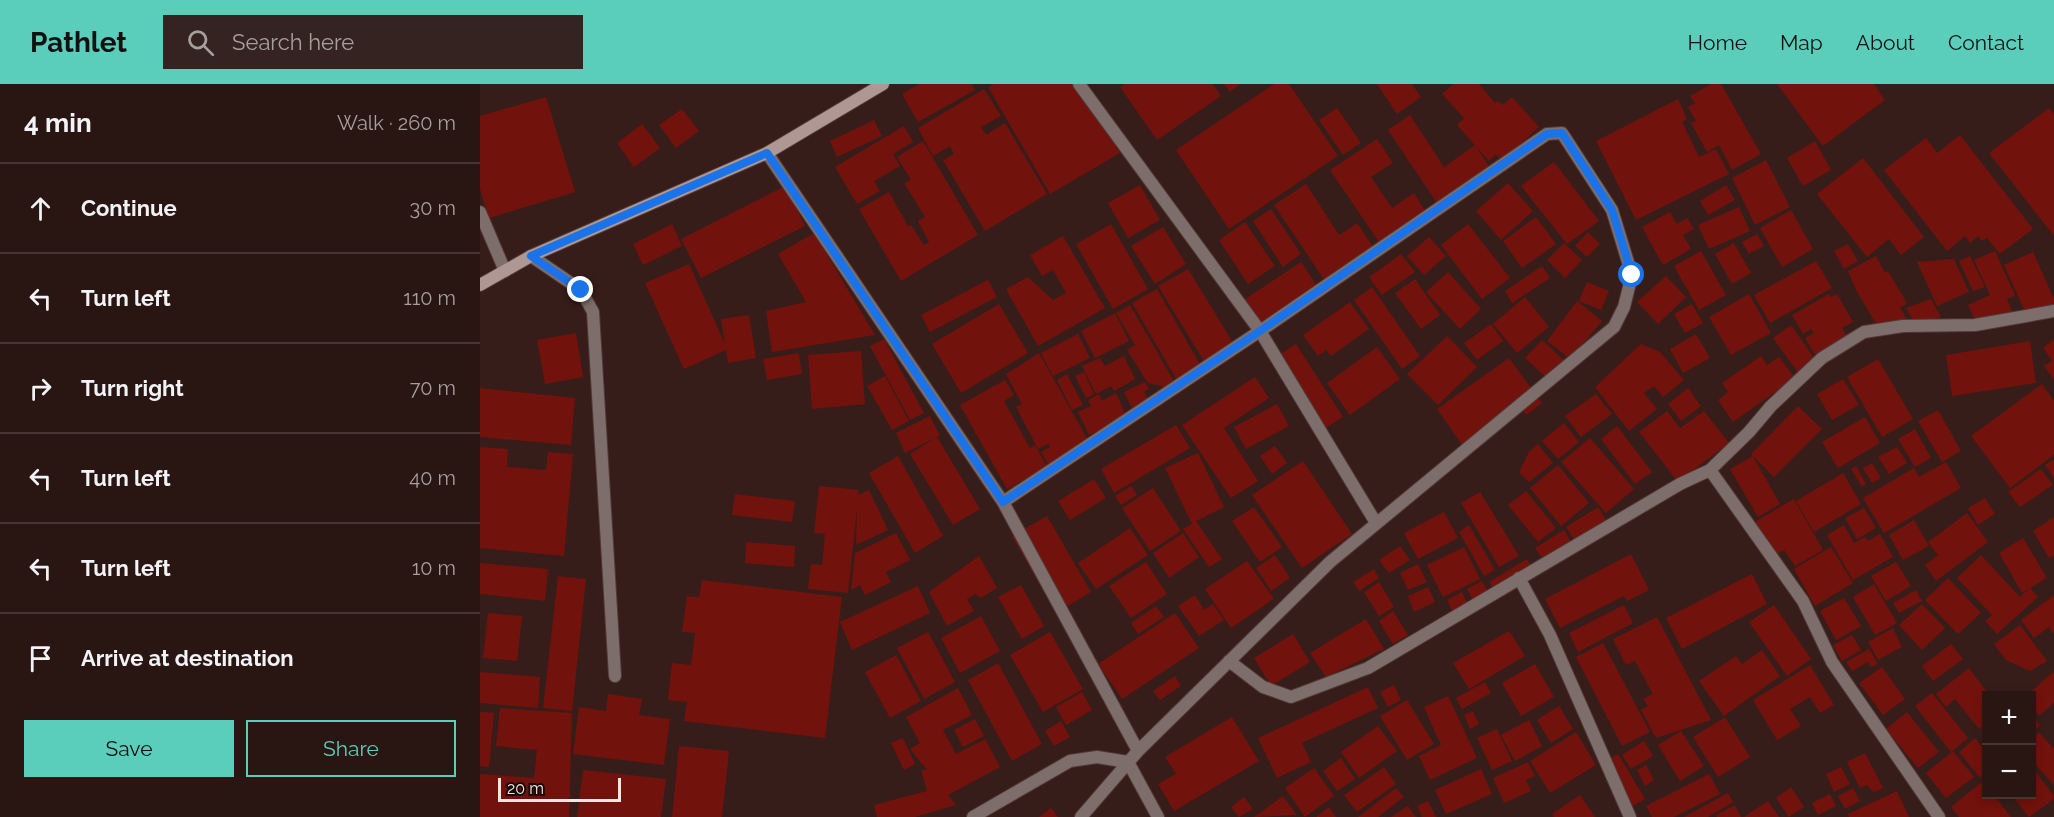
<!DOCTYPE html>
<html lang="en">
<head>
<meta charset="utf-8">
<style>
  :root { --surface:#291613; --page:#352321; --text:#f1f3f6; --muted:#a59fa0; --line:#453533; --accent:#5bcebb }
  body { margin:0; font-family:Raleway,sans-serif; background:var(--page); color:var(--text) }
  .controls { position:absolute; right:18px; bottom:18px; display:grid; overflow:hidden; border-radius:0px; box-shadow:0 3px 9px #0003 }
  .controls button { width:54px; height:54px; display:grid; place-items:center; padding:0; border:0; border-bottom:2px solid var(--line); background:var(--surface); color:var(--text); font:30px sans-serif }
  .scale { position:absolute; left:18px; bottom:15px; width:123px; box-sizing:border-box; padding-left:6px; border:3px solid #f8e5e2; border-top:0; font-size:16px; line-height:21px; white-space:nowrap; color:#f8e5e2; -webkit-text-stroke:4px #160b09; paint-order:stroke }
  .stop { position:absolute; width:18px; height:18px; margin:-14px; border:4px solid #1a73e8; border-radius:50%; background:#fff }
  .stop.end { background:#1a73e8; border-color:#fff; box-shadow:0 2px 6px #0008 }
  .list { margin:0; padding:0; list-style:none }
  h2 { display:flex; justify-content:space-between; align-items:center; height:78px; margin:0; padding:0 24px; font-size:26px }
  h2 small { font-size:20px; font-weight:400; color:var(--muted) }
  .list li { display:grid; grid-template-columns:39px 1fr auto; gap:18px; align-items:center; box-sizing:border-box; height:90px; padding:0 24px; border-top:2px solid var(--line) }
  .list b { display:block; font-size:22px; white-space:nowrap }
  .list em { font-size:20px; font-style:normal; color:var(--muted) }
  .actions { display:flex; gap:12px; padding:18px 24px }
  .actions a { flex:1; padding:14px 0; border:2px solid var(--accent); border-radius:0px; text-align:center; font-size:21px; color:var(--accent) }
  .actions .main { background:var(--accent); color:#111 }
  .icon { flex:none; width:33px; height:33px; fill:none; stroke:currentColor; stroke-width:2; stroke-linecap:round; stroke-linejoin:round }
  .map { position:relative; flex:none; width:1574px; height:733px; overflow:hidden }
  header { display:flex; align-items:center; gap:36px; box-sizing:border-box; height:84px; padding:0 30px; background:var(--accent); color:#111 }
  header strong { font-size:28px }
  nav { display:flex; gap:33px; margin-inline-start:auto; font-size:21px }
  .search { width:420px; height:54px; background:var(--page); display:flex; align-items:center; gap:15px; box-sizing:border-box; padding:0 21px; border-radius:0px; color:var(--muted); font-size:22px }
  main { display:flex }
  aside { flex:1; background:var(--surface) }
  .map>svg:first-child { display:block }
  .building { fill:#72120c }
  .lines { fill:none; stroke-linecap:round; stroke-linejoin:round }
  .street-casing { stroke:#523935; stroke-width:14 }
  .secondary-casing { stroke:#523935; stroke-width:14 }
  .street { stroke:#7d6e6b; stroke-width:12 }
  .secondary { stroke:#af9793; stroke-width:12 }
  .route { stroke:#1a73e8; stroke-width:8 }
</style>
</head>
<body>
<header>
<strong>Pathlet</strong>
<div class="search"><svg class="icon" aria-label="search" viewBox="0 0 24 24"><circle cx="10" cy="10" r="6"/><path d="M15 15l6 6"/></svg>Search here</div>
<nav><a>Home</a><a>Map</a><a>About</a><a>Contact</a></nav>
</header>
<main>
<aside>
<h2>4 min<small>Walk · 260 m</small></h2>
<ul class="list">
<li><svg class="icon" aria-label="ahead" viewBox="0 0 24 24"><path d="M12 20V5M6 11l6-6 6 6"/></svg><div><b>Continue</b></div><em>30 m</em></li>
<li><svg class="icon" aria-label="left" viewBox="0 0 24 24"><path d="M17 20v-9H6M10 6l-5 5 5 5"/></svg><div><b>Turn left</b></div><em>110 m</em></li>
<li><svg class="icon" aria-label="right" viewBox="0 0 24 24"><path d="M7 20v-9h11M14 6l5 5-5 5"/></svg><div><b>Turn right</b></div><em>70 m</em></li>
<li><svg class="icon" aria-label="left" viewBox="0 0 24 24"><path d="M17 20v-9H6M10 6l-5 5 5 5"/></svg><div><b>Turn left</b></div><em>40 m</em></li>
<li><svg class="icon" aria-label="left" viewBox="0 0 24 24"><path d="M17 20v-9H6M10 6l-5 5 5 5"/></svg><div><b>Turn left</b></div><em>10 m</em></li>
<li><svg class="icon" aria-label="arrive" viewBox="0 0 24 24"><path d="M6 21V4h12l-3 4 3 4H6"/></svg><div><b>Arrive at destination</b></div></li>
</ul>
<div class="actions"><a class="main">Save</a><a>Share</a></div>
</aside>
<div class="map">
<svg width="1574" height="733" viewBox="0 0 1574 733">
  <rect width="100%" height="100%" fill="#371d19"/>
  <path class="building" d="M439 0H492L495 6 438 38 422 10Z
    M514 0H599L640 69 570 110 508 3Z
    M644 0H733L741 12 677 56 640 3Z
    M744 0H760L750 8Z
    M794 0H809L858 72 749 145 696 66Z
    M897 0H932L941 13 917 30Z
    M973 0H999L1015 19 1018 17 1023 21 1032 13 1059 43 1022 77 1016 70 1009 77 977 41 984 34 962 10Z
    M1231 0H1241L1281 70 1252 86 1239 61 1227 68 1211 39 1216 37 1208 23 1215 19 1210 12Z
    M1297 0H1394L1405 16 1343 62Z
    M504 5 521 32 501 43 506 51 525 39 567 110 505 147 463 76 474 70 470 62 453 72 438 44Z
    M66 13 95 108 9 134 0 105V32Z
    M1198 15 1207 35 1202 38 1219 73 1236 65 1249 90 1156 136 1116 57Z
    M857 24 881 59 863 71 839 36Z
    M1569 24 1574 31V152L1509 69Z
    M202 25 219 47 196 64 179 41Z
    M930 31 964 83 995 61 1010 84 957 119 908 46Z
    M394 36 402 52 357 73 350 57Z
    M162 40 180 64 154 83 137 59Z
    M424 42 433 58 413 70 420 82 394 97 400 107 377 120 355 83Z
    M1480 51 1553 145 1520 170 1507 154 1502 157 1498 152 1490 159 1485 152 1467 167 1404 86 1446 54 1457 69Z
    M897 55 913 79 891 93 912 124 934 109 945 127 899 158 850 86Z
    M443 57 498 151 421 197 379 125 409 108 428 142 431 141 444 161 449 158 438 137 445 133 424 99 431 96 417 73Z
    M1335 57 1351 86 1323 102 1307 74Z
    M1383 74 1444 153 1421 171 1409 155 1387 173 1337 110Z
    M1286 76 1310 123 1275 141 1252 94Z
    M1074 78 1119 137 1087 160 1041 102Z
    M1028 99 1053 127 1021 156 996 127Z
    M826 100 859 151 877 139 894 164 845 197 794 121Z
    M660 101 680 136 648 154 628 119Z
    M1246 101 1255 116 1228 131 1220 117Z
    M305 102 325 142 221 194 201 155Z
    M1259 123 1270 147 1229 165 1218 141Z
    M791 125 821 170 803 183 773 137Z
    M1311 126 1333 165 1302 183 1280 144Z
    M1190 128 1197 140 1207 134 1214 145 1203 151 1211 165 1183 181 1162 143Z
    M1056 133 1076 160 1042 184 1023 157Z
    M765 138 795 182 768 200 739 156Z
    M192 140 202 162 163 181 153 160Z
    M631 140 668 205 633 225 596 160Z
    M988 140 1030 194 1002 215 961 161Z
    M683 143 706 180 675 200 651 162Z
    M1108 148 1120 160 1107 173 1095 162Z
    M334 149 395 251 292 268 286 227 326 218 298 170Z
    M1277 150 1284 162 1269 170 1262 158Z
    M583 152 625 224 558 262 526 205 548 193 573 216 586 209 573 186 562 192 550 171Z
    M949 153 966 172 944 191 927 172Z
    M1084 159 1102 176 1085 194 1067 176Z
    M1254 159 1271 189 1252 200 1235 170Z
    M1368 160 1378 177 1364 185 1354 167Z
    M1221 167 1246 211 1219 226 1194 182Z
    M1515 167 1535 211 1527 215 1533 229 1499 245 1488 221 1510 211 1494 176Z
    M1553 168 1574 215V223L1548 234 1524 181Z
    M921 170 935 188 902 211 889 193Z
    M1396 172 1405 189 1408 187 1427 219 1420 224 1427 235 1398 243 1376 206 1368 187Z
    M1490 172 1505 203 1493 207 1479 177Z
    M1474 175 1489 208 1457 222 1437 178Z
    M1336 177 1352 204 1290 239 1274 211Z
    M821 178 842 209 782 248 762 217Z
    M209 180 245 260 241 235 269 231 276 274 248 279 246 266 204 285 165 199Z
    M1062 182 1070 194 1032 219 1025 207Z
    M708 185 755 262 725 279 678 202Z
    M968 188 1001 225 980 245 946 208Z
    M1186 192 1206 213 1178 240 1157 218Z
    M935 195 960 231 941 245 915 209Z
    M508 196 517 213 450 248 441 231Z
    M1107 198 1129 207 1121 226 1099 217Z
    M892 203 940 272 922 285 874 216Z
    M677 205 722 284 698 298 652 219Z
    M1269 210 1291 249 1251 271 1229 233Z
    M1349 210 1351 213 1357 210 1373 238 1362 244 1371 260 1340 279 1325 254 1334 249 1331 245 1323 250 1312 231Z
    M1045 213 1069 243 1037 269 1013 240Z
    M1451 215 1461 233 1435 240 1426 224Z
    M1097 217 1122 237 1090 275 1067 257Z
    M870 218 889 245 851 272 846 266 838 272 823 251Z
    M519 220 548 269 481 309 452 260Z
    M1212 220 1223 239 1205 249 1194 230Z
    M650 221 695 299 684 306 681 302 668 299 647 266 655 261 636 229Z
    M635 229 649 257 615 274 601 247Z
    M1011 240 1023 257 997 276 984 259Z
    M1311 241 1339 281 1322 294 1293 254Z
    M96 249 103 293 65 300 57 256Z
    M598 250 610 274 573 292 561 269Z
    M1216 250 1230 274 1203 289 1190 265Z
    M967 252 997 283 958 321 927 290Z
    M404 255 444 329 430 336 390 262Z
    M1574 255V296L1564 282 1572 277 1563 264Z
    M1062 256 1088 280 1070 297 1045 274Z
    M1550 257 1556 299 1472 312 1466 271Z
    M816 260 863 333 841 347 794 274Z
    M1161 260 1180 268 1204 296 1183 313 1174 302 1164 309 1177 325 1149 347 1115 303Z
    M897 263 920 295 870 331 847 299Z
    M381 267 385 320 332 325 328 271Z
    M319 269 322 290 287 296 283 275Z
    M559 269 609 358 569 382 561 368 570 363 568 360 558 365 536 323 542 320 526 290Z
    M644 272 655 295 634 307 631 302 616 310 602 282 620 274 625 282Z
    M1281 272 1287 281 1299 273 1315 294 1253 338 1238 316 1248 308 1242 299Z
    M1029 274 1062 319 1046 331 1042 325 985 365 957 325Z
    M1398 275 1433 335 1402 353 1367 293Z
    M604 288 614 310 606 314 595 292Z
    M587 290 603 321 592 326 577 296Z
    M405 292 429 337 412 346 387 302Z
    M775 293 789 314 744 344 778 397 751 414 702 341Z
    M1363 295 1379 321 1352 336 1337 310Z
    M525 296 534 311 524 317 550 364 555 361 567 383 527 405 480 321Z
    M665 298 669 305 664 308 669 317 653 326 644 308Z
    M1562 300 1574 317V371L1530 404 1491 352Z
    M0 304 95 314 91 361 0 353Z
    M1208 304 1221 322 1201 337 1188 320Z
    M636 309 647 333 609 351 598 328 611 322 608 316 619 310 622 317Z
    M1116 310 1132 330 1101 353 1085 332Z
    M797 320 809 342 766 365 754 343Z
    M1318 322 1342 345 1294 393 1271 370Z
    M1458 326 1481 367 1462 378 1438 337Z
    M1187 327 1200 344 1224 327 1249 359 1198 398 1159 348Z
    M450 332 460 352 457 353 500 425 473 441 430 370 457 353 425 369 416 349Z
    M1385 333 1400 359 1358 384 1342 358Z
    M1084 339 1099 358 1078 375 1062 357Z
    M696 341 710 364 634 409 621 385Z
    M1137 342 1172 388 1155 400 1121 355Z
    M1435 345 1451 374 1435 383 1418 355Z
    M1110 354 1154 405 1126 429 1081 378Z
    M1058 360 1073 379 1049 398 1039 388 1049 368Z
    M795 362 807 379 792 390 780 372Z
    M0 363 28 365 27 383 66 386 68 368 93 370 84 472 0 464Z
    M1417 363 1427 379 1409 390 1398 373Z
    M718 369 744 423 716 437 742 475 729 483 703 445 712 440 685 384Z
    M418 372 463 452 435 469 389 389Z
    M1273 372 1300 420 1278 433 1250 385Z
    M1574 375V395L1565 381Z
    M823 377 872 450 822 484 772 411Z
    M1466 378 1481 404 1404 449 1383 414 1434 384 1439 393Z
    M1392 379 1401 394 1392 399 1383 384Z
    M1078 381 1109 419 1081 442 1050 404Z
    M1376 382 1386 400 1382 403 1371 385Z
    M1561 385 1573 401 1540 423 1528 408Z
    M1363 389 1381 420 1334 448 1316 417Z
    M614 395 626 414 590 436 578 417Z
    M339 402 379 406 378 411 389 406 408 446 376 461 377 425 368 509 328 505 331 480 342 481 345 450 334 449Z
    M651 402 657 411 641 421 635 412Z
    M673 404 701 447 670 467 642 424Z
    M1046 407 1076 444 1058 458 1028 421Z
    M1000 408 1039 472 1019 483 981 419Z
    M255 410 315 417 312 438 252 431Z
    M1505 414 1515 430 1498 441 1488 424Z
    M1314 415 1343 466 1315 482 1304 466 1293 472 1273 439Z
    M774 423 802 463 780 478 752 437Z
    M1118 423 1128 439 1096 459 1086 443Z
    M1384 424 1396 444 1377 455 1365 434Z
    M964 428 978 454 938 475 924 449Z
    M1487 429 1508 458 1456 497 1445 481 1458 471 1448 458Z
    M567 432 611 508 576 529 532 452Z
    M1574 433V471L1569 474 1553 447Z
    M1434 436 1449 462 1423 476 1409 451Z
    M989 441 1015 486 1004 492 979 448Z
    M1364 441 1374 459 1385 453 1388 457 1400 450 1413 473 1373 496 1347 451Z
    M650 444 668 471 616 505 598 479Z
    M1084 446 1092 460 1064 477 1055 464Z
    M416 449 430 476 406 488 411 498 385 511 380 501 371 506 375 469Z
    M703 449 719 473 689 494 673 469Z
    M1543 454 1567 494 1550 504 1558 513 1517 550 1505 537 1512 531 1477 494 1501 471 1540 513 1549 504 1542 509 1519 469Z
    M266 458 315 462 314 483 265 479Z
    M920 462 930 476 909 489 899 476Z
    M984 463 1000 495 963 513 947 481Z
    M1351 463 1373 499 1335 522 1314 485Z
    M1151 470 1169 506 1147 517 1144 512 1080 544 1065 515Z
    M795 471 810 494 791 507 776 484Z
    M499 472 517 504 501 514 495 510 487 515 494 527 467 542 449 508Z
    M1047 475 1051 482 1013 505 1009 498Z
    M767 477 794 515 751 544 725 505Z
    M666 478 687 510 651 534 629 502Z
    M1416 478 1431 502 1406 517 1391 492Z
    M0 479 68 485 65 517 0 510Z
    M938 480 947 498 928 506 920 489Z
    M894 485 899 494 879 507 873 498Z
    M1272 490 1287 520 1202 565 1186 534Z
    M78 492 106 495 92 627 63 624Z
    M1468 494 1501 529 1478 550 1445 516Z
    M222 496 362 513 345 654 204 637 207 618 188 616 192 579 211 581 215 549 202 548 207 512 219 513Z
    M1002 497 1012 514 996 522 987 505Z
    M899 498 914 523 899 532 884 508Z
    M1394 500 1417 539 1395 551 1373 513Z
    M541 501 564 542 542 555 518 513Z
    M438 502 450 529 372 566 360 538Z
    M948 503 955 518 934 528 928 512Z
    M1436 506 1442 517 1419 529 1413 519Z
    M982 508 991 527 976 534 967 516Z
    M715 511 724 526 733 520 744 536 719 552 698 522Z
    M1574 511V550L1569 543 1554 554 1541 536Z
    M1364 514 1381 542 1356 556 1340 527Z
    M1442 520 1465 544 1442 566 1419 541Z
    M1144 521 1153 539 1098 568 1089 549Z
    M1294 521 1331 575 1307 592 1269 538Z
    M676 522 684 533 658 550 651 539Z
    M913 527 928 551 913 560 899 537Z
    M8 529 42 532 37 577 3 574Z
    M695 529 719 564 642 615 618 580Z
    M501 532 520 567 480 589 461 554Z
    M1177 533 1231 636 1176 654 1161 626 1168 622 1163 615 1173 610 1155 577 1146 581 1133 555Z
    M886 535 904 565 846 593 830 569Z
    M1540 541 1567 577 1550 587 1526 576 1514 560Z
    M1413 544 1422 563 1398 576 1388 558Z
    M1029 547 1045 572 989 605 973 579Z
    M448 548 475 598 444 615 417 564Z
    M570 548 603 605 563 628 530 571Z
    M813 550 830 578 791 602 774 574Z
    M1372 551 1381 566 1362 577 1353 561Z
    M1123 559 1170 648 1142 662 1096 573Z
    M1471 560 1483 575 1453 597 1442 582Z
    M1389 565 1398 580 1391 583 1388 578 1372 587 1366 578Z
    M1282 566 1300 592 1244 632 1219 597 1256 572 1262 580Z
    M416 571 441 617 410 634 385 588Z
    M518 579 562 660 532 677 488 596Z
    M1055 580 1074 613 1041 632 1022 599Z
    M1330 581 1354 621 1340 629 1330 613 1310 625 1321 642 1297 656 1273 616Z
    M1402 583 1425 615 1403 631 1379 599Z
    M1489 584 1510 612H1506V640L1499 645 1475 615 1466 623 1456 610Z
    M1574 587V619L1559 632 1552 624V612H1546Z
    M0 588 60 593 58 624 0 619Z
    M695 592 701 602 680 616 673 607Z
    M1005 598 1011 609 982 625 976 614Z
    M914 601 921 616 908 623 900 608Z
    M888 603 898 624 822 659 831 678 797 694 778 654Z
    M478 604 492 631 463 646 476 670 505 655 520 683 468 711 476 721 435 733H397L394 721 447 707 441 686H447L430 665 440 659 426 633Z
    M602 608 612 626 586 641 576 623Z
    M1452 609 1488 654 1471 668 1435 622Z
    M128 610 162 615 159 631 190 635 184 681 93 670 99 623 126 627Z
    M968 612 997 674 950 696 939 672 961 661 944 623Z
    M927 616 954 660 927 676 900 632Z
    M1079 622 1093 645 1071 659 1057 636Z
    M20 624 92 629 89 733H0V690L54 694 57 666 16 662Z
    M993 627 999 640 990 645 984 631Z
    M0 628 14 629 9 683 0 682Z
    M1427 628 1459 668 1438 684 1406 645Z
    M1552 632 1560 641 1552 649Z
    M752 633 779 677 694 727 678 700 696 690 685 673Z
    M1245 633 1270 673 1238 693 1213 653Z
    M495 635 504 652 483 663 474 646Z
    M1049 636 1062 662 1035 677 1021 651Z
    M581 637 590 653 574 662 565 647Z
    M898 642 917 667 879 694 861 668Z
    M1017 645 1032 677 1012 686 997 654Z
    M1201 647 1224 682 1200 697 1178 661Z
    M1096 648 1116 681 1070 709 1050 677Z
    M1559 648 1574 665V701L1552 677V655Z
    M423 654 435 680 424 686 411 659Z
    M1495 654 1506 668V689L1500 694 1479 668Z
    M1164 657 1173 672 1151 685 1142 671Z
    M199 662 249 667 242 733H192Z
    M1473 667 1494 693 1466 714 1446 689Z
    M1385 669 1403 704 1394 708 1387 701 1380 704 1367 678Z
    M1138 670 1165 715 1153 722 1125 678Z
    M861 674 875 695 857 707 843 687Z
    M1048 678 1055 692 1046 696 1051 707 1024 719 1013 694Z
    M1166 681 1174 696 1165 702 1157 686Z
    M904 683 916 700 877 728 864 711Z
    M1361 683 1370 700 1354 708 1346 690Z
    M1552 683 1574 712V715L1549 733 1531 710H1552Z
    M834 684 854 712 825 733 805 704Z
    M1001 685 1012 710 966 730 955 706Z
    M103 686 186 695 181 733H97Z
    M1229 690 1240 710 1194 733H1172L1166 722Z
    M1503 697 1506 702V710H1513L1531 733H1479L1471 723Z
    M1311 703 1324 723 1309 733 1296 714Z
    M916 704 924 713 898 733H878Z
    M1373 704 1380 717 1365 725 1358 712Z
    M1417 707 1429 733H1369L1368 730Z
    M1248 709 1253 718 1228 733H1204Z
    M1350 710 1356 722 1338 731 1332 719Z
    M1100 711 1115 733H1074L1072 730Z
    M803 712 817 731 774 733Z
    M764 713 773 725 759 733 751 723Z
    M948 717 956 733H942L937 722Z
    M1288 717 1299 733H1264Z
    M1255 721 1261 733H1237L1236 731Z
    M928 722 936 733H911Z
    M849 723 856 733H836Z
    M571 724 578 733H559Z"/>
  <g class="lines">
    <defs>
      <path id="street" d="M599 0 780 247 896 439
        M287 69 523 418 658 667
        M0 128 25 187
        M51 172 101 206 113 228 135 592
        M1230 386 1323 517 1352 578 1459 733
        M523 418 780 247 1067 50 1082 49 1132 126 1152 191 1144 223 1134 243 850 478 658 667 601 733
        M1039 494 1070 551 1150 733
        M749 577 783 603 811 613 888 584 1200 400 1230 386 1269 348 1291 322 1342 274 1384 248 1423 242 1495 241 1574 227
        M648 678 678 733
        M493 733 590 677 617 673 648 678"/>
      <path id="secondary" d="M0 201 51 172 287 69 403 0"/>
    </defs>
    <use href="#street" class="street-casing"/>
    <use href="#secondary" class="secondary-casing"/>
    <use href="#street" class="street"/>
    <use href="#secondary" class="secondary"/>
  </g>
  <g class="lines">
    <path class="route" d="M101 206 51 172 287 69 523 418 780 247 1067 50 1082 49 1132 126 1152 191"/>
  </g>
</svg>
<div class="controls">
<button>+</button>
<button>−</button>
</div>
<div class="scale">20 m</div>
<div class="stop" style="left:1152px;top:191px"></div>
<div class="stop end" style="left:101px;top:206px"></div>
</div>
</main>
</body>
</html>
